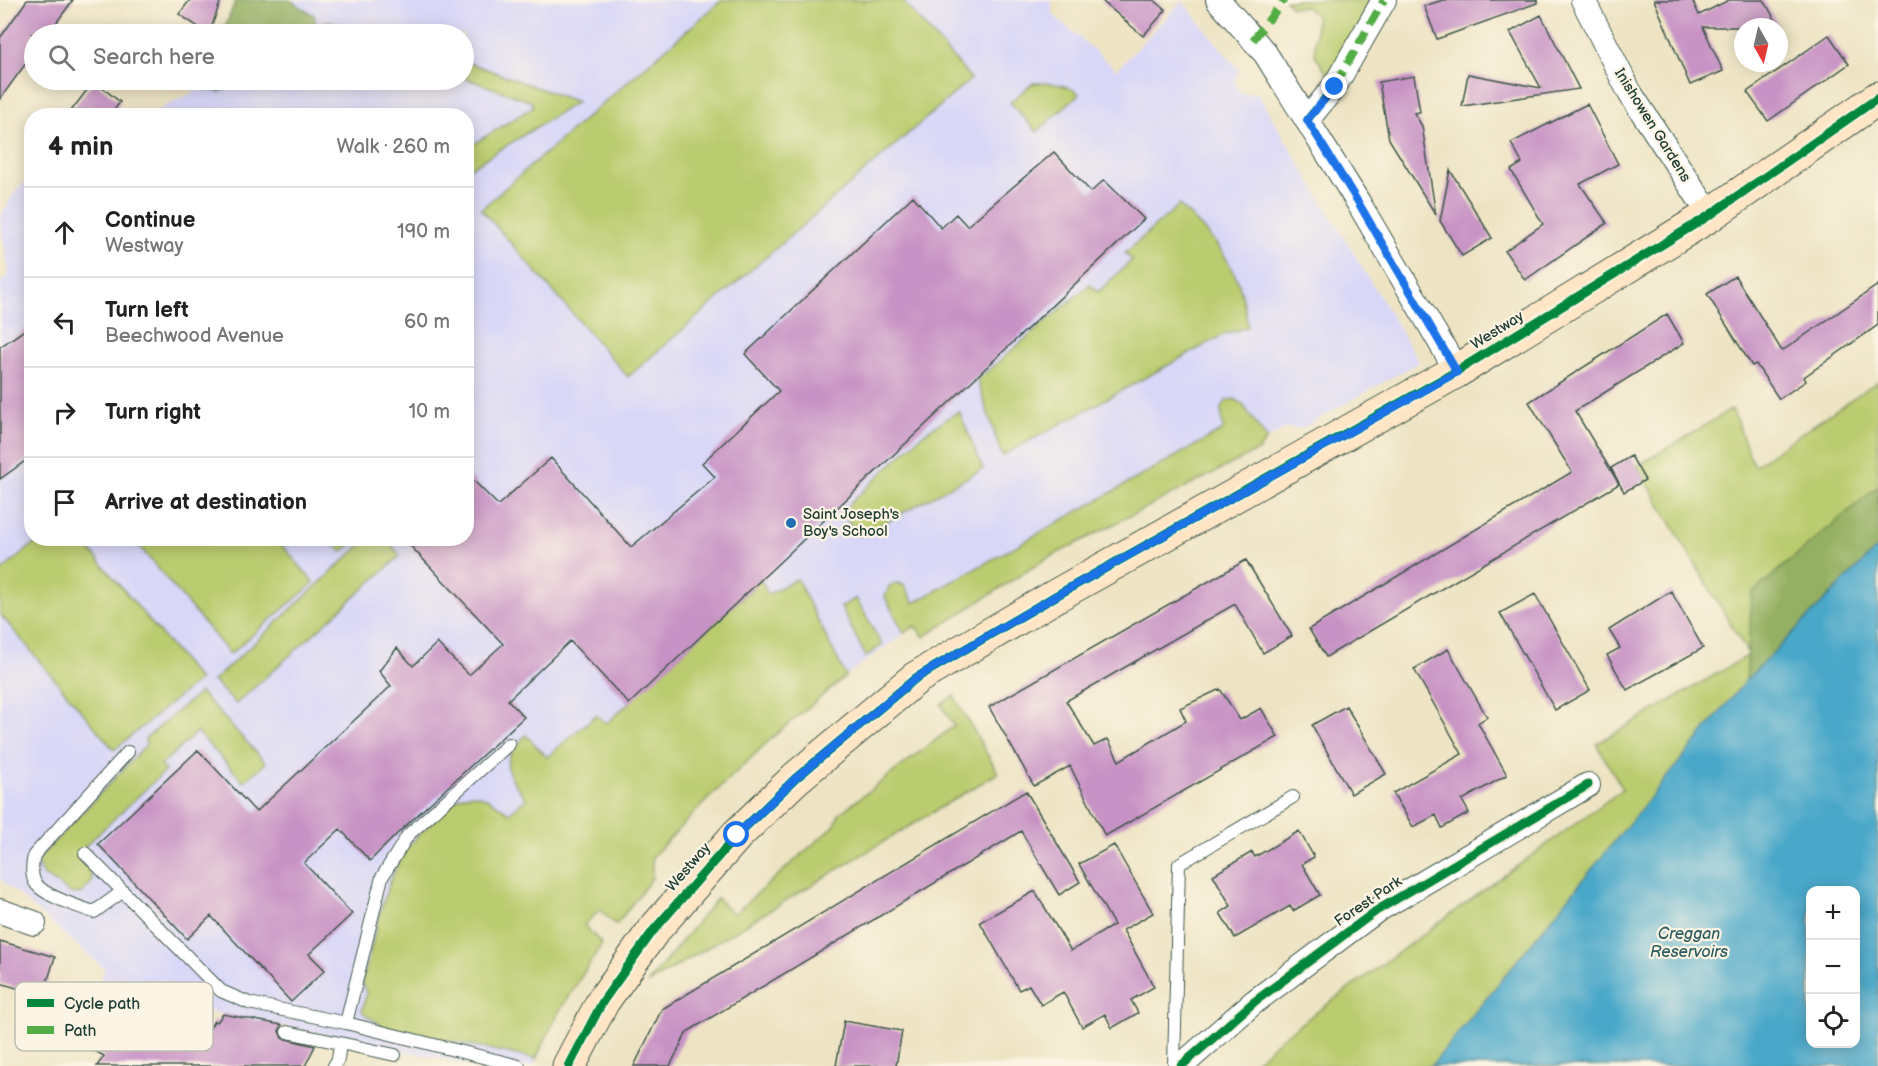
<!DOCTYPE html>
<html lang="en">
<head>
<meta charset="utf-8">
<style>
  :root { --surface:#fff; --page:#f2f2f2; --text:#222; --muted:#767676; --line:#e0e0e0 }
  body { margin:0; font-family:"Balsamiq Sans",sans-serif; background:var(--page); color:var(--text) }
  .controls { position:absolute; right:18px; bottom:18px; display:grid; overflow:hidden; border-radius:12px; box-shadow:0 3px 15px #0003 }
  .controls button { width:54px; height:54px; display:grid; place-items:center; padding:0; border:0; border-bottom:2px solid var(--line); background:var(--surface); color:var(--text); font:30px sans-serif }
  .compass { position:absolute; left:1734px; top:18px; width:54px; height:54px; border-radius:50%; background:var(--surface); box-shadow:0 3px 15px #0003; rotate:172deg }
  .stop { position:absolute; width:18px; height:18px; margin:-14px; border:4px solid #1a73e8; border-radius:50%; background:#fff }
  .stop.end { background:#1a73e8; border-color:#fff; box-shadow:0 2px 6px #0008 }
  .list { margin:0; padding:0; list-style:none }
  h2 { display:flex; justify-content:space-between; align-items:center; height:78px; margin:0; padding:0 24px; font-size:26px }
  h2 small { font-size:20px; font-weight:400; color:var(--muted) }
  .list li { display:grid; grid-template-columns:39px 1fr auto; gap:18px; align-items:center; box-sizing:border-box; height:90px; padding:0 24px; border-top:2px solid var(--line) }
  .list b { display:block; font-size:22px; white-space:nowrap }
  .list p { margin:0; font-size:20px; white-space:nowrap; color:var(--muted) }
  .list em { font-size:20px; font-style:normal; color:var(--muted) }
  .icon { flex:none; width:33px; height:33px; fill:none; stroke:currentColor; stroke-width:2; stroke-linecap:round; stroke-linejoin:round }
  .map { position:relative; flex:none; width:1878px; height:1066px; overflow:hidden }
  .search { position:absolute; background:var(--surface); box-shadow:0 3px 15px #0003; left:24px; top:24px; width:450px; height:66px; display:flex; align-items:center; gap:15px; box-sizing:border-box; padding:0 21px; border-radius:33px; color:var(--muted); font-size:22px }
  .panel { position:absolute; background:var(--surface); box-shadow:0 3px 15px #0003; left:24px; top:108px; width:450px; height:438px; border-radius:24px }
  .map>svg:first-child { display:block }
  .built { fill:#d9d7f8 }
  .green { fill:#bbcc6f; stroke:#6d8452; stroke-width:1.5; fill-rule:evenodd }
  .forest { fill:#94b062; stroke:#5a764b; stroke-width:1.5 }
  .water { fill:#4aa7c9; stroke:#34727e; stroke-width:1.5; fill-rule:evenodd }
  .building { fill:#c792c5 }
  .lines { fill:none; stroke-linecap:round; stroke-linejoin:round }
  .lane-casing { stroke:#3e564a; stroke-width:14 }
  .street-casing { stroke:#3e564a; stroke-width:26 }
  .secondary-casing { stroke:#3e564a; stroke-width:35 }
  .lane { stroke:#fff; stroke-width:12 }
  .street { stroke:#fff; stroke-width:24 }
  .secondary { stroke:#fde5c5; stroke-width:33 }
  .quiet { stroke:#52ad45; stroke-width:8; stroke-dasharray:15 8; stroke-linecap:butt }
  .cycleway-casing { stroke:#fcf5e5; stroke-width:13 }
  .cycleway { stroke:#00873e; stroke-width:9 }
  .route { stroke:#1a73e8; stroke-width:8 }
  .poi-dot { fill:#1f6fb2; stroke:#fcf5e5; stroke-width:2 }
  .labels { text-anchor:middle; stroke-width:4.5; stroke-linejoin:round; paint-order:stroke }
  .street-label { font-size:15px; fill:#1f3d34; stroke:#fcf5e5 }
  .poi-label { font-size:15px; fill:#1f3d34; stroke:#fcf5e5; text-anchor:start }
  .water-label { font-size:16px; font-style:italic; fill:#2c5d61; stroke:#fcf5e5 }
  .key { fill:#fcf5e5; stroke:#babeb0; stroke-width:1.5 }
  .key-label { font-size:16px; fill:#1f3d34 }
</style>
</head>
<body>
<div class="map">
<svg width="1878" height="1066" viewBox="0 0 1878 1066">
  <rect width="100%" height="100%" fill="#fcf5e5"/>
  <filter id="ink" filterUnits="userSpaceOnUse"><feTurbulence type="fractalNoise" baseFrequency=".0167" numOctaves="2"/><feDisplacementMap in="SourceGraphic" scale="12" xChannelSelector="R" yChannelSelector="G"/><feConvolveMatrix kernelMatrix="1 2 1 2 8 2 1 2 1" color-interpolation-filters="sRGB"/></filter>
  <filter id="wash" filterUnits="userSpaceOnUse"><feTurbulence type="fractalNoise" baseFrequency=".008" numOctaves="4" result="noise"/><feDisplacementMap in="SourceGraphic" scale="24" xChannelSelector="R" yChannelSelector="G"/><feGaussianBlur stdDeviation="1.35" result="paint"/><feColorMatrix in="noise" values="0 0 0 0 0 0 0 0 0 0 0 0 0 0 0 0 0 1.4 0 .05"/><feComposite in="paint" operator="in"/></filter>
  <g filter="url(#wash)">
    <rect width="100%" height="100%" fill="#eee4c4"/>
    <path class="built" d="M236 0H1048L1052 2V14L1117 70 1182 1 1239 70 1234 83 1242 94 1257 93 1419 362 1302 428H1286L1267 439 1259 450 1044 560 924 637 915 626 845 676 774 736 706 801 652 857V878L616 925 600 910 584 925 602 944 558 1013 533 1066H477L96 988 105 969 0 879V283L9 274 0 218 15 191 31 176 32 538H466V116L148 115 202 88 205 80H464V34H222Z"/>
    <path class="green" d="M722 0H902L971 79 628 377 481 209Z
      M1285 0H1376L1332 82 1315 55 1316 15 1305 7H1292Z
      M325 21H330L367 34H324L319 27Z
      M464 61 577 102 467 170V148L533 107 532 102 464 78Z
      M1033 83C1047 83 1068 83 1079 94L1037 132 1010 102Z
      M1179 205C1205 230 1231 255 1241 291 1244 302 1246 315 1248 327L1225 334 1002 456 977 380 1090 284 1098 292 1132 260 1125 253Z
      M1878 381V1066H1251L1281 1038 1623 789 1596 744 1749 655 1637 466 1732 409 1754 466ZM1810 890H1856V1044H1810Z
      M1235 399 1243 405 1267 439 1259 450 1044 560 924 637 915 626 904 633 885 597 889 586 896 583 904 585 914 603 1223 430 1221 408 1226 401Z
      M959 411 983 469 860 536 841 512 924 433Z
      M40 539H81L199 680 114 750 0 614V572Z
      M133 539H277L314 583 230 654Z
      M330 539H359L342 552Z
      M387 539 400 556 236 704 213 681 363 543Z
      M797 579 846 676 774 736 706 801 652 857V878L616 925 600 910 584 925 602 944 558 1013 536 1059 384 1027 362 1012 366 993 362 982C374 941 381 894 402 856 411 840 426 828 439 816 446 810 452 801 460 797 477 788 497 804 509 813L526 799C504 770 499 763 526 735L547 757 596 715 607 723 761 580 768 594Z
      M856 598 882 645 866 657 841 607Z
      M200 692 266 763 244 782 197 732 161 765 165 771 79 852 86 862 93 881 82 893 72 894 42 874 38 864 41 856 146 745 145 739Z
      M954 696 998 773 647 984 717 898 734 914 835 825 839 814 954 726 941 704Z"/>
    <path class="forest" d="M236 0H290L314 15 317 28 313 34H222Z
      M205 80H241L220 92 202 88Z
      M1878 486V547L1746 680 1752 593Z"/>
    <path class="water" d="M1878 547V1066H1431L1746 680ZM1810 890H1856V1044H1810Z"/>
    <g id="blocks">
      <path class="building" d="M27 0H73L48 34H32L34 36V52L0 99V38Z
        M190 0H221L209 34 179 14Z
        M1101 0H1154L1166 10 1143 36Z
        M1443 0H1537V3L1437 39 1424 6Z
        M1654 0H1692L1699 15 1729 0H1764L1779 27H1703L1723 71 1690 85Z
        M1541 15 1579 89 1462 106 1468 74 1541 88 1510 32Z
        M1829 35 1849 64 1768 121 1747 92Z
        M1414 76 1420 112 1414 113 1422 126 1436 215 1389 139 1379 82Z
        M94 81 120 102 110 116H67Z
        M1587 104 1618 164 1580 184 1607 223 1525 280 1505 251 1543 224 1511 170 1522 163 1511 143Z
        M1054 152 1091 192 1104 180 1144 219 629 704 570 641 508 700 524 717 402 829 370 861 340 829 304 863 352 914 309 954 325 970 291 1002 211 916 187 939 98 844 198 750 256 812 391 686 379 671 397 648 413 666 437 643 469 675 503 644 403 538H466V473L498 505 551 458 631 547 715 477 702 463 779 391 745 354 913 196 941 228 956 214 967 226Z
        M1450 170 1492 238 1462 256 1440 221Z
        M1735 276 1782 351 1878 285V325L1804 377 1806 381 1779 399 1756 364 1752 366 1707 294Z
        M1667 314 1684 343 1575 411 1619 484 1326 657 1309 629 1572 472 1529 402Z
        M32 325V456L0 479V347Z
        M1631 456 1645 480 1624 492 1611 468Z
        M1246 560 1292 636 1263 653 1235 604 1066 701 1094 746 1108 739 1119 761 1186 721 1180 708 1220 689 1240 720 1261 708 1278 737 1105 836 1070 766 1034 786 989 707Z
        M1671 591 1703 648 1627 690 1607 655 1620 648 1609 630Z
        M1535 594 1590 690 1555 710 1500 613Z
        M1448 649 1487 717 1478 723 1507 775 1462 800 1469 813 1442 828 1436 815 1413 827 1393 793 1462 754 1414 669Z
        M1346 706 1386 774 1351 794 1312 725Z
        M1026 791 1080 882 1059 895 1021 831 687 1032 670 1066H634L662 1009Z
        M1299 831 1314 857 1302 864 1320 895 1293 911 1290 906 1235 938 1220 913 1231 906 1213 875 1252 852 1255 857Z
        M1114 845 1153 913 1123 930 1154 987 1131 1000 1138 1013 1112 1028 1105 1014 1082 1027 1063 992 1041 1005 1029 985 1019 990 980 922 1035 891 1071 951 1114 925 1079 864Z
        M0 941 55 957 43 996 0 983Z
        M141 997 205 1036 214 1021 217 1022 223 1014 282 1025 279 1031 282 1038 315 1046 305 1066H97L104 1056 77 1041 101 999 129 1016Z
        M844 1021 902 1031 896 1066H836Z"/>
    </g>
  </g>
  <g filter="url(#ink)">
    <use href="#blocks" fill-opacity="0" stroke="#3e564a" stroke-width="1.5"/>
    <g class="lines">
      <defs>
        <path id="lane" d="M509 744 408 835 382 877 346 1023 519 1066
          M85 853 221 991 249 1003 346 1023
          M122 892 94 912C79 907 45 896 36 884 30 876 32 864 34 855L128 752
          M287 1032 340 1043 338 1059 334 1066
          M340 1043 395 1055
          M1174 1066 1179 864 1293 797"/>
        <path id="street" d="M1218 0 1265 53 1358 202 1457 371
          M1583 0 1630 93 1710 215
          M1307 120 1334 87 1384 0
          M0 911 34 923
          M1181 1066 1254 1002 1376 911 1588 785"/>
        <path id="secondary" d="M569 1066 603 1001 653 931 737 835 796 778 916 678 1059 594 1457 371 1710 215 1878 98"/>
      </defs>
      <use href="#lane" class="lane-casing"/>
      <use href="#street" class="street-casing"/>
      <use href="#secondary" class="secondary-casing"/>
      <use href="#lane" class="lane"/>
      <use href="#street" class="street"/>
      <use href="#secondary" class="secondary"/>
      <path class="quiet" d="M1253 40 1284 0
        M1307 120 1334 87 1384 0"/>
      <defs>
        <path id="cycleway" d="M569 1066 603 1001 653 931 737 835 796 778 916 678 1059 594 1457 371 1710 215 1878 98
          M1181 1066 1254 1002 1376 911 1588 785"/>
      </defs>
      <use href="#cycleway" class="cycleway-casing"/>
      <use href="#cycleway" class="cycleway"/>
    </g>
  </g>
  <g class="lines" filter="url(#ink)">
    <path class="route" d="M737 835 796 778 916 678 1059 594 1457 372 1358 202 1307 120 1335 87"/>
  </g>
  <circle class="poi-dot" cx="791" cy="523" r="6"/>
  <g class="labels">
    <g class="street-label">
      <text transform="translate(1653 125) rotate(58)" y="5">Inishowen Gardens</text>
      <text transform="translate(1497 330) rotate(-32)" y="5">Westway</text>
      <text transform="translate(688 867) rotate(-49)" y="5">Westway</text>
      <text transform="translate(1368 901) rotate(-34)" y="5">Forest Park</text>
    </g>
    <g class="poi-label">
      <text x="803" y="519">Saint Joseph's<tspan x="803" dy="17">Boy's School</tspan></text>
    </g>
    <g class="water-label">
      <text x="1689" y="939">Creggan<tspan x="1689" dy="18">Reservoirs</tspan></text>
    </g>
  </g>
  <rect x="15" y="982" width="198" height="69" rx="9" class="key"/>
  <rect x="27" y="999" width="27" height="8" fill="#00873e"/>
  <rect x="27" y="1026" width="27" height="8" fill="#52ad45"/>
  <g class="key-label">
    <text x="64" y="1009">Cycle path</text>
    <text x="64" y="1036">Path</text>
  </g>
</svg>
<div class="controls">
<button>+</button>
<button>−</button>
<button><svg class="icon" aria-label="locate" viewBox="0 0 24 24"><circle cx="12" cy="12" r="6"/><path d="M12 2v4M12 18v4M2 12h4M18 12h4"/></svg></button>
</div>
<svg class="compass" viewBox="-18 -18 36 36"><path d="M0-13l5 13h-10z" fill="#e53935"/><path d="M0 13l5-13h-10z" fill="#767676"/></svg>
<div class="stop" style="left:737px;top:835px"></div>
<div class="stop end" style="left:1335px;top:87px"></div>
<div class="search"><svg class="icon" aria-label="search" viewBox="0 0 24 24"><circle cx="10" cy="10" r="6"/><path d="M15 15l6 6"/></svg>Search here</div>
<section class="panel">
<h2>4 min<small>Walk · 260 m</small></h2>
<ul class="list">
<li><svg class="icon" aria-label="ahead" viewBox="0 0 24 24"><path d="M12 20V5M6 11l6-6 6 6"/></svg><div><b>Continue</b><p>Westway</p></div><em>190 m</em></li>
<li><svg class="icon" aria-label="left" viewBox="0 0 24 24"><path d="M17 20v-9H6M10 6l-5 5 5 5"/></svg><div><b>Turn left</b><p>Beechwood Avenue</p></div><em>60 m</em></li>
<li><svg class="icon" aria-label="right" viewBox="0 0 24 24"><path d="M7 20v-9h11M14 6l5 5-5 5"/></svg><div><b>Turn right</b></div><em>10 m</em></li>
<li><svg class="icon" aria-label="arrive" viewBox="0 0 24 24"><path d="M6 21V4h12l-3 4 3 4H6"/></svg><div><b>Arrive at destination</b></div></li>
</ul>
</section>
</div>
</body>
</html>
